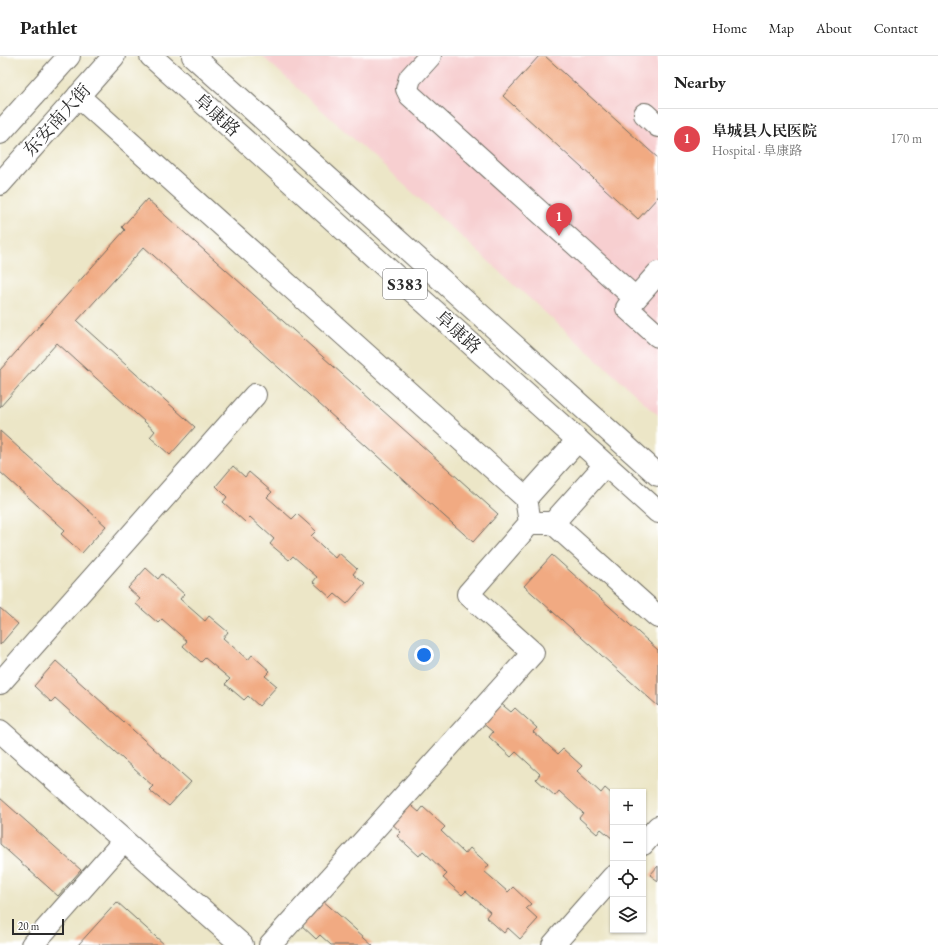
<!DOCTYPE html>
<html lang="en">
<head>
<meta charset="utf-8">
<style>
  :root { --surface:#fff; --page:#f2f2f2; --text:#222; --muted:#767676; --line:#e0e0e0; --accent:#b5179e }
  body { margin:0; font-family:"EB Garamond","Noto Serif SC",serif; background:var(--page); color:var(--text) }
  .controls { position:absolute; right:12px; bottom:12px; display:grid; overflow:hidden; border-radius:0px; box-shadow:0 1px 3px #0004 }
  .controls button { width:36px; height:36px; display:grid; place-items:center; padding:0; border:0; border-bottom:1px solid var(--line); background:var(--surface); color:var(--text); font:20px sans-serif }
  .scale { position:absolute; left:12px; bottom:10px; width:52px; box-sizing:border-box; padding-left:4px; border:2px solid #2b2b2b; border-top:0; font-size:11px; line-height:14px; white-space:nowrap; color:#2b2b2b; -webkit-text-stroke:3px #fff; paint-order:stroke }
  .you { position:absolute; left:424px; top:599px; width:14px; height:14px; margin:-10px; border:3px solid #fff; border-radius:50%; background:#1a73e8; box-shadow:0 0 0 6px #1a73e833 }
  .badge { display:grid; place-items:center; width:26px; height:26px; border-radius:50%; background:var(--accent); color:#fff; font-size:13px; font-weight:700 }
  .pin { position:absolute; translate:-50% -33px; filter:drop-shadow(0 1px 2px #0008) }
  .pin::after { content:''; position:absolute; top:21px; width:14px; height:12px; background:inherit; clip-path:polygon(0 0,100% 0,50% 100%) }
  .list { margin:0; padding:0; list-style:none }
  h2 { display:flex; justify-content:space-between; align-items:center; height:52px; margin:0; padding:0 16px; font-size:17px }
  h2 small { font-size:13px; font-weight:400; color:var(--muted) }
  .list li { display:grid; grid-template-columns:26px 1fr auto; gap:12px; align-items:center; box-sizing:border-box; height:60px; padding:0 16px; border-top:1px solid var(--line) }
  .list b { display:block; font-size:15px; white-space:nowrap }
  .list p { margin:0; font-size:13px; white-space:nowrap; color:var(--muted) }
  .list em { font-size:13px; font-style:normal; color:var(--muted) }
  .icon { flex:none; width:22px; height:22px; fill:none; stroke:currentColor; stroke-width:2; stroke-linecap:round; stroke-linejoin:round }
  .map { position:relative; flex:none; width:658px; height:889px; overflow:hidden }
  header { display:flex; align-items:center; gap:24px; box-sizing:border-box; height:56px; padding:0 20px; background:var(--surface); border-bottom:1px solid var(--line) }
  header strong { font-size:19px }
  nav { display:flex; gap:22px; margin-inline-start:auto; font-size:14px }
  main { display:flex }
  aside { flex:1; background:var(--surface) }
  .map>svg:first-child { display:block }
  .built { fill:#f7cfd0 }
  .building { fill:#f1aa82 }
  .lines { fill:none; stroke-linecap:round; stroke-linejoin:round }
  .minor-casing { stroke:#6f6c62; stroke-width:24 }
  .major-casing { stroke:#6f6c62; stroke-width:24 }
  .minor { stroke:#fff; stroke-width:22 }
  .major { stroke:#fff; stroke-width:22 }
  .labels { text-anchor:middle; stroke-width:3.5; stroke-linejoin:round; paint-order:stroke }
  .shield { fill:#fff; stroke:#6b6b6b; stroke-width:1 }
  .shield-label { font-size:17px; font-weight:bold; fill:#2b2b2b }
  .street-label { font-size:18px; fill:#2b2b2b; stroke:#fff }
</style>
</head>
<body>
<header>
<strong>Pathlet</strong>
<nav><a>Home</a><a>Map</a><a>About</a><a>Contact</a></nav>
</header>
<main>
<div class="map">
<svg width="658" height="889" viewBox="0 0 658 889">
  <rect width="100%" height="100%" fill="#fff"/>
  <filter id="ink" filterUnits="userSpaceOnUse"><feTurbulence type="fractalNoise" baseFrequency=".025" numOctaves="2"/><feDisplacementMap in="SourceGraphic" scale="8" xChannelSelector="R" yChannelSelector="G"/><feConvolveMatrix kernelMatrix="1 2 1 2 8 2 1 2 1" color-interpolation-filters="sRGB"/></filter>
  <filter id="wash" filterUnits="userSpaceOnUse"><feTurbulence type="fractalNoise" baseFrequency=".012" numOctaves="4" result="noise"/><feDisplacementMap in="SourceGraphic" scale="16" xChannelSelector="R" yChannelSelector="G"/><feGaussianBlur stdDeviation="0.9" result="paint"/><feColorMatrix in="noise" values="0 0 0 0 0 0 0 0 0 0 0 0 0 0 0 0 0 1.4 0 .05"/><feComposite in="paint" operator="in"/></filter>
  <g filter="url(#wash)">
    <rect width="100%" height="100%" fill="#ece6c7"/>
    <path class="built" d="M262 0H658V359Z"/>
    <g id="blocks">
      <path class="building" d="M539 0H545L658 102V141L638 163 503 40Z
        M147 143 498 458 473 486 144 191 77 265 195 371 170 399 150 381 155 375 57 287 0 351V314L125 174 122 171Z
        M0 375 106 470 82 497 61 478 65 474 0 416Z
        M233 410 245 421 249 416 272 436 267 441 292 463 297 458 316 475 311 480 335 502 339 497 357 513 353 518 365 528 347 548 335 538 331 542 313 526 317 521 293 500 289 504 270 488 274 483 250 461 245 466 223 446 227 441 216 430Z
        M552 499 658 594V650L524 530Z
        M146 512 158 523 162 518 184 538 180 543 205 565 209 560 228 576 223 582 248 604 252 599 270 615 265 620 277 630 259 650 248 640 244 644 225 628 230 623 205 602 201 606 183 590 187 585 162 563 158 567 136 548 140 543 128 532Z
        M0 552 18 568 0 589Z
        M56 605 191 726 169 750 149 734 153 730 55 642 51 646 34 630Z
        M499 646 511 656 515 652 537 672 533 676 558 698 563 693 582 710 577 715 601 737 605 732 613 739V783L601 773 597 778 579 762 583 757 559 735 555 740 536 723 540 718 516 696 511 701 489 681 493 676 481 666Z
        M0 742 81 814 58 840 0 788Z
        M406 745 419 756 423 751 445 771 441 775 465 798 470 792 489 809 484 815 508 836 513 831 531 848 526 852 538 863 520 883 508 872 504 877 486 861 490 856 466 835 462 839 443 822 447 818 423 795 419 800 397 780 401 776 389 765Z
        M658 810V825L650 819Z
        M321 843 373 889H331L320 879 316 883 299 867Z
        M117 846 165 889H78Z"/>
    </g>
  </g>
  <g filter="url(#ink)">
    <use href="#blocks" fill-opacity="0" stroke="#6f6c62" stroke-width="1"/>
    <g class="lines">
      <defs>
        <path id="minor" d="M430 0 410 22 407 33 410 39 635 242
          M78 40 526 442 530 467H553L658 561
          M645 58 658 70
          M658 217 627 252 658 280
          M526 442 578 384
          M553 467 605 409
          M0 627 255 339
          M0 675 242 889
          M643 788 658 771
          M32 889 124 785
          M270 889 533 597 468 538 530 467
          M553 889 613 821"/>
        <path id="major" d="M151 0 658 456
          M193 0 658 419
          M0 77 69 0
          M0 128 114 0"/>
      </defs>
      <use href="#minor" class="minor-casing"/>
      <use href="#major" class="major-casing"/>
      <use href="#minor" class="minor"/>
      <use href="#major" class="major"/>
    </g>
  </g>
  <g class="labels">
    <rect class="shield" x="383" y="213" width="44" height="30" rx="3"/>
    <g class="shield-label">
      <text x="405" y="234">S383</text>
    </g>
    <g class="street-label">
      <text transform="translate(217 59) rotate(42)" y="6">阜康路</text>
      <text transform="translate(57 64) rotate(-48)" y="6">东安南大街</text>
      <text transform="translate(458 276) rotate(42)" y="6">阜康路</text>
    </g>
  </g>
</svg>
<div class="controls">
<button>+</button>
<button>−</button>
<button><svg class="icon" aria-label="locate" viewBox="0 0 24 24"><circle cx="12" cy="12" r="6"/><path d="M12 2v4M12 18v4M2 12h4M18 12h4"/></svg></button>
<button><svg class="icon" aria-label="layers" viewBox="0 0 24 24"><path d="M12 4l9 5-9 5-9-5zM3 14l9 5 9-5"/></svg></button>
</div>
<div class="scale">20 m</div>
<div class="you"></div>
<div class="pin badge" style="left:559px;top:180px;background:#e0444e">1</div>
</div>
<aside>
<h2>Nearby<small></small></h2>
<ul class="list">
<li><span class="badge" style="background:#e0444e">1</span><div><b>阜城县人民医院</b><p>Hospital · 阜康路</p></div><em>170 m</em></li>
</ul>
</aside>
</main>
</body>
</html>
